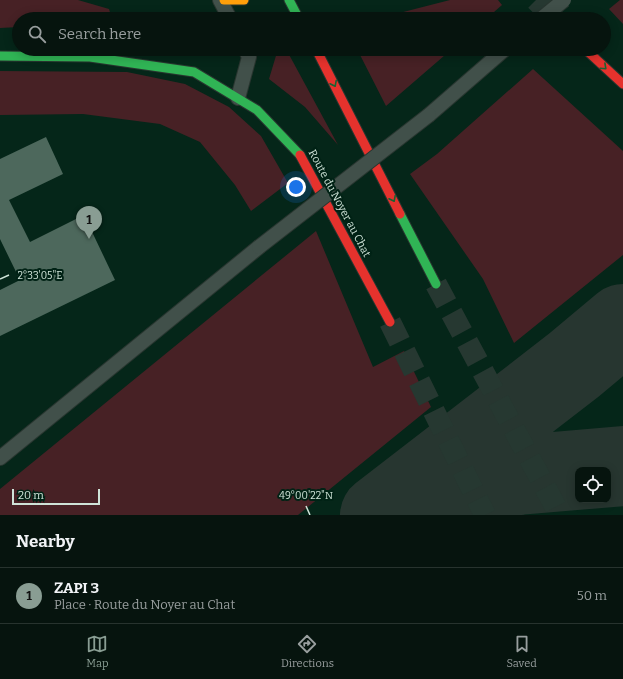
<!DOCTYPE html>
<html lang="en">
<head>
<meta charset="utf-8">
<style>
  :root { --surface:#06140e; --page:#14211c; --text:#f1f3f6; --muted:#989e9e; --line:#27332e; --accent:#899d93 }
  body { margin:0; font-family:Bitter,serif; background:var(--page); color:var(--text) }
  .controls { position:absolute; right:12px; bottom:12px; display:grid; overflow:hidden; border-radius:8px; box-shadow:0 2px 10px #0003 }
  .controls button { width:36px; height:36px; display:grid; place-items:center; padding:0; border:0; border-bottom:1px solid var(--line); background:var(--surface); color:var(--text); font:20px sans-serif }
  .scale { position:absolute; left:12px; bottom:10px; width:88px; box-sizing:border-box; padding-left:4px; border:2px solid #cfe3d8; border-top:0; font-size:11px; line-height:14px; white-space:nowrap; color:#cfe3d8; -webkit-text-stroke:3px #002215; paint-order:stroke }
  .you { position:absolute; left:296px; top:187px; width:14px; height:14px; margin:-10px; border:3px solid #fff; border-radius:50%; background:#1a73e8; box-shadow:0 0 0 6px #1a73e833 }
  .badge { display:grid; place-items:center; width:26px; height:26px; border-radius:50%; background:var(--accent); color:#111; font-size:13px; font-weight:700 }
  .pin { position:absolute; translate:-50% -33px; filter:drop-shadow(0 1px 2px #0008) }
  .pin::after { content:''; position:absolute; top:21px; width:14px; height:12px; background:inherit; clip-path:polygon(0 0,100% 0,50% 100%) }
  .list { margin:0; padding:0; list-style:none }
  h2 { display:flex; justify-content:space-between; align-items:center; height:52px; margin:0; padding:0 16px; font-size:17px }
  h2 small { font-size:13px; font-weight:400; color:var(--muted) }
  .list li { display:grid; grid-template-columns:26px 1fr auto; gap:12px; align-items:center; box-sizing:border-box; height:56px; padding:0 16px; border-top:1px solid var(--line) }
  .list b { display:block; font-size:15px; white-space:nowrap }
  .list p { margin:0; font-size:13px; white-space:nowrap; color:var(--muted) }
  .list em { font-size:13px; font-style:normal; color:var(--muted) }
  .icon { flex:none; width:22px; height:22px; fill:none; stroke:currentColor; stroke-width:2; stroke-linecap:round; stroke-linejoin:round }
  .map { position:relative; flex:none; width:623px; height:515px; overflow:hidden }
  .search { position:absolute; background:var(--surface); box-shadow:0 2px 10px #0003; left:12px; right:12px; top:12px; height:44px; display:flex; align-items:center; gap:10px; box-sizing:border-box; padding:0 14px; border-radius:22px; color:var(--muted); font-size:15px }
  .sheet { height:108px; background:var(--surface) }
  nav { display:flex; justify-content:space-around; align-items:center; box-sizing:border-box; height:56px; border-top:1px solid var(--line); background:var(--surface); font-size:11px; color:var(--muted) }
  nav a { display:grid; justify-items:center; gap:2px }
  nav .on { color:var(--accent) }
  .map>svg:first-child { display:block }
  .built { fill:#052619; fill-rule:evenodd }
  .green { fill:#472125 }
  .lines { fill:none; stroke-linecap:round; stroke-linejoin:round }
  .taxiway { stroke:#273630; stroke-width:80 }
  .building { fill:#4d685c }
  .secondary-tunnel { stroke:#263831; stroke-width:22; stroke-dasharray:22 11; stroke-linecap:butt }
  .primary-tunnel { stroke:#263831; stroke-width:22; stroke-dasharray:22 11; stroke-linecap:butt }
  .lane-casing { stroke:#293630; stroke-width:16 }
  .fast-casing { stroke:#293630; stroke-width:11 }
  .slow-casing { stroke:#293630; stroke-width:11 }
  .jam-casing { stroke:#293630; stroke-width:11 }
  .lane { stroke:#41504a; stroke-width:14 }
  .fast { stroke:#30b455; stroke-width:9 }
  .slow { stroke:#ff9f0a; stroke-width:9 }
  .jam { stroke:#e5322d; stroke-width:9 }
  .lane-bridge-casing { stroke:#293630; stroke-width:16; stroke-linecap:butt }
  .lane-bridge { stroke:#41504a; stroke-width:14 }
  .oneway { stroke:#166432 }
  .ticks { fill:none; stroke:#cfe3d8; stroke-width:1.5 }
  .labels { text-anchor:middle; stroke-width:4; stroke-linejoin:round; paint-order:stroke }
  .street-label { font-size:11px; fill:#cfe3d8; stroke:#002215 }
  .ticks-label { font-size:10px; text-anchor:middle; fill:#cfe3d8; stroke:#002215; stroke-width:4; stroke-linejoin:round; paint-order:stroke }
</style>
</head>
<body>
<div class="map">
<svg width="623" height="515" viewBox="0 0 623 515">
  <rect width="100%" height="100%" fill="#081a13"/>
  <path class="built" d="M0 0H623V515H0ZM19 19H604V49H19ZM578 470H608V500H578Z"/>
  <path class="green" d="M0 0H78L109 9 112 19H19V27L0 28Z
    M450 0H498L502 5 486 19H376Z
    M620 0H623V24L609 9Z
    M278 49H286L338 145 305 107 269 79Z
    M357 49H452L386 106Z
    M533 69 623 151V255L514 343 483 279 410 174 437 154Z
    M0 71 127 72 185 84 229 107 261 136 288 183 251 211 235 185 200 142 160 124 83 114 0 115Z
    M316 231 373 367 404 351 431 407 298 515H0V489Z"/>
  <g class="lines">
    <path class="taxiway" d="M418 506 430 501 518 475 623 466
      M380 515 574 365 623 324"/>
  </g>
  <path class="building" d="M46 137 63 174 9 200 30 242 84 215 115 280 0 336V290L20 280 0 239V159Z"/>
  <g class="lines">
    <path class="secondary-tunnel" d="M536 0 555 19
      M390 322 485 515"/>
    <path class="primary-tunnel" d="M436 284 560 515"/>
    <defs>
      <path id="lane" d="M220 0 230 19
        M238 98 249 57 245 49
        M429 115 505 49
        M0 458 259 247"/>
      <path id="fast" d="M289 0 299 19
        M0 56 90 57 194 72 257 110 300 155
        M400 214 436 284"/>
      <path id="slow" d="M224 0H244"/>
      <path id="jam" d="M316 49 400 214
        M585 49 623 84
        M300 155 390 322"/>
    </defs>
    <use href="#lane" class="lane-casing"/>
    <use href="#fast" class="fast-casing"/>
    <use href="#slow" class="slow-casing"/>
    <use href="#jam" class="jam-casing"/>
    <use href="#lane" class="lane"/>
    <use href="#fast" class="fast"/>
    <use href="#slow" class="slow"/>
    <use href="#jam" class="jam"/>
    <defs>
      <path id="lane-bridge" d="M541 19 564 0
        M259 247 429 115"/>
    </defs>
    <use href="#lane-bridge" class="lane-bridge-casing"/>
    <use href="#lane-bridge" class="lane-bridge"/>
  </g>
  <defs><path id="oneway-chevron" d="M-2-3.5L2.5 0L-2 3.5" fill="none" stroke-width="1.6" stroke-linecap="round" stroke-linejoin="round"/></defs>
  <g class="oneway">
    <use href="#oneway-chevron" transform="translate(604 67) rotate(43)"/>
    <use href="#oneway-chevron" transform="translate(334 84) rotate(63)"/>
    <use href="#oneway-chevron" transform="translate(393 199) rotate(63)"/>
  </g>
  <path class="ticks" d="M0 279 9 275M306 506 310 515"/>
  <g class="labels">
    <g class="street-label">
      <text transform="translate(340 203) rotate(62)" y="4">Route du Noyer au Chat</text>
    </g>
  </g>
  <g class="ticks-label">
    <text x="40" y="279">2°33'05"E</text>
    <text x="306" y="499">49°00'22"N</text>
  </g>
</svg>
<div class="controls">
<button><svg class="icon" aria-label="locate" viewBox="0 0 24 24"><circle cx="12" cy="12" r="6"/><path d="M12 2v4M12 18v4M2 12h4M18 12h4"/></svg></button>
</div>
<div class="scale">20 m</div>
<div class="you"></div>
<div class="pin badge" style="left:89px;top:239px">1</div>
<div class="search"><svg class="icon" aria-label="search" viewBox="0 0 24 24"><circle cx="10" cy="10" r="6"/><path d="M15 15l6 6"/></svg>Search here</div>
</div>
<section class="sheet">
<h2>Nearby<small></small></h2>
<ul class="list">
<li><span class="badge">1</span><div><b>ZAPI 3</b><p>Place · Route du Noyer au Chat</p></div><em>50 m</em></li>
</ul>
</section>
<nav>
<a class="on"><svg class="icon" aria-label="map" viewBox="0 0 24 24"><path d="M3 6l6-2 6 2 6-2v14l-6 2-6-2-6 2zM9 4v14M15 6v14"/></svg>Map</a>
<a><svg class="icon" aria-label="directions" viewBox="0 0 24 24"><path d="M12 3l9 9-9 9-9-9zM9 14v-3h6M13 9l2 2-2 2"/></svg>Directions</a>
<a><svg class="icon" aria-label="saved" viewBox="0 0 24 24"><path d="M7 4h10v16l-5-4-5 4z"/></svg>Saved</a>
</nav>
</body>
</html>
